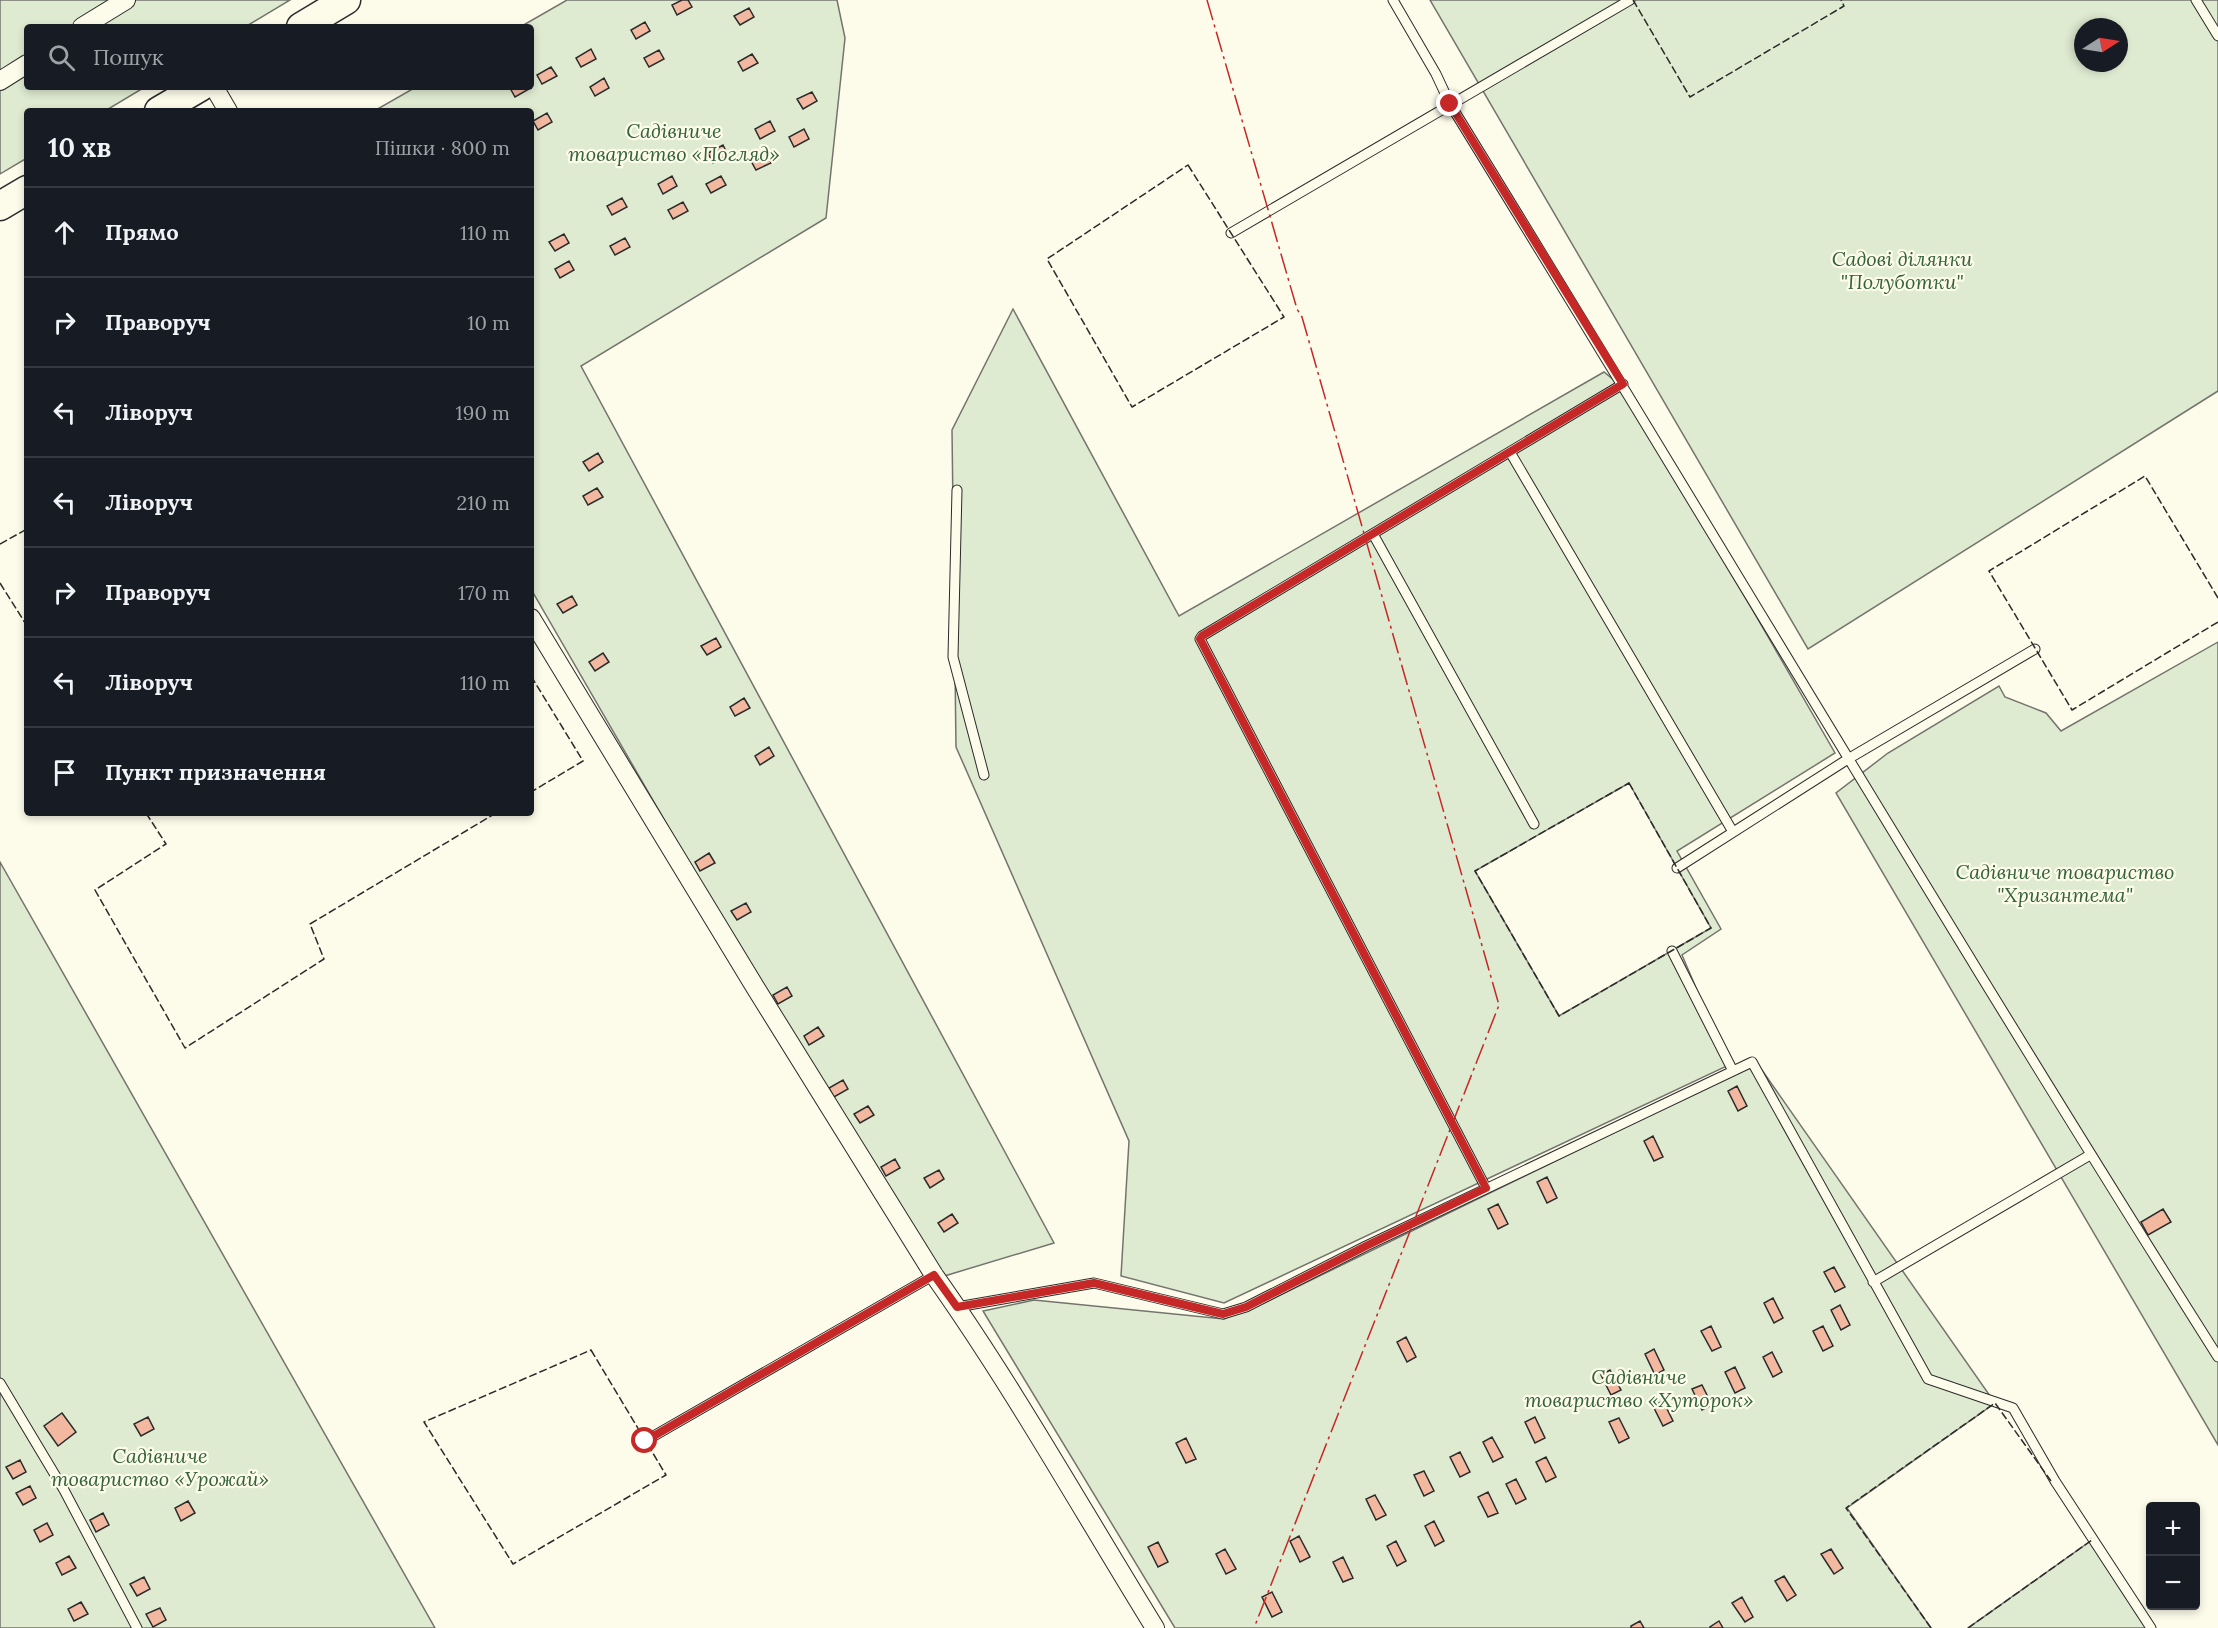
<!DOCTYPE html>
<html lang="uk">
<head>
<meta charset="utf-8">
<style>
  :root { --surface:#171b24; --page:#242831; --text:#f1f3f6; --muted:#9ea1a6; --line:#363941 }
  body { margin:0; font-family:Lora,serif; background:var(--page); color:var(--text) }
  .controls { position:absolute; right:18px; bottom:18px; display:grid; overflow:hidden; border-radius:6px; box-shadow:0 3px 9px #0003 }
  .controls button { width:54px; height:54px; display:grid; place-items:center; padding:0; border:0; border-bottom:2px solid var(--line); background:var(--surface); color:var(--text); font:30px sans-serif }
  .compass { position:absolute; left:2074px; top:18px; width:54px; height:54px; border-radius:50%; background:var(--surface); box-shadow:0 3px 9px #0003; rotate:78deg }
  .stop { position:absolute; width:18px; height:18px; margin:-14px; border:4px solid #c62828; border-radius:50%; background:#fff }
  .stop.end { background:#c62828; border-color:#fff; box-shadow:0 2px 6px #0008 }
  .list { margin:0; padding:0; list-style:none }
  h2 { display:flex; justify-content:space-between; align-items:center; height:78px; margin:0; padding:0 24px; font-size:26px }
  h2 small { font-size:20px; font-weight:400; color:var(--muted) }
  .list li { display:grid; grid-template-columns:39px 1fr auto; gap:18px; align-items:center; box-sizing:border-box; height:90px; padding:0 24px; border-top:2px solid var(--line) }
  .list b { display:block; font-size:22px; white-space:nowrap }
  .list em { font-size:20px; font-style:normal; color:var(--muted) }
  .icon { flex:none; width:33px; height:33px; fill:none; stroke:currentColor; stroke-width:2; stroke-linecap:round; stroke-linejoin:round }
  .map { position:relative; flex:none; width:2218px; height:1628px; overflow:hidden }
  .search { position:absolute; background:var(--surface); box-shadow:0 3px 9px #0003; left:24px; top:24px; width:510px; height:66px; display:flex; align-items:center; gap:15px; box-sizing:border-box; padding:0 21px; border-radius:6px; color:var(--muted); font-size:22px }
  .panel { position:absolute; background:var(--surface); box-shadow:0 3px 9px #0003; left:24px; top:108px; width:510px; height:708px; border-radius:6px }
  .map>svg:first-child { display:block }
  .green { fill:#deebd1; stroke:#74746e; stroke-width:1.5; fill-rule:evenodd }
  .building { fill:#f2b8a0; stroke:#2b2b2b; stroke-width:1.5 }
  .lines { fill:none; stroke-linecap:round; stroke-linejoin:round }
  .lane-casing { stroke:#2b2b2b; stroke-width:11 }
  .street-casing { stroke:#2b2b2b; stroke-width:20 }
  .primary-casing { stroke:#2b2b2b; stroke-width:31 }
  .lane { stroke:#fdfbea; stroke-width:9 }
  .street { stroke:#fdfbea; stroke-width:18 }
  .primary { stroke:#fdfbea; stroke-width:28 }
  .fence { stroke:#2b2b2b; stroke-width:1.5; stroke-dasharray:8 3; stroke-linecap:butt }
  .power { stroke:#c62828; stroke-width:1.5; stroke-dasharray:21 4.5 3 4.5; stroke-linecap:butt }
  .route { stroke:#c62828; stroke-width:8 }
  .labels { text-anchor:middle; stroke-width:4.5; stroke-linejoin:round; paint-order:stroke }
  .park-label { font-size:20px; font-style:italic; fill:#34623c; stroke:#fdfbea }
</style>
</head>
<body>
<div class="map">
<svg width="2218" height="1628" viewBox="0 0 2218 1628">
  <rect width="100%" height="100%" fill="#fdfbea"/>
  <path class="green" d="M0 0H290L245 27H27V87H145L105 111H27V158L0 174Z
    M567 0H837L845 38 826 218 581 366 1054 1243 941 1277 785 1029 531 589V111H374L416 87H531V27H520Z
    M1430 0H2218V391L1808 649ZM2083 27H2119V63H2083Z
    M1013 309 1179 616 1604 372 1626 390 1835 753 1677 851 1721 929 1682 955 1729 1065 1224 1303 1121 1276 1129 1141 956 747 952 430ZM1629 783 1711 928 1559 1016 1475 871Z
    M2218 642V1445L1836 793 1888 753 1999 686 2005 697 2046 713 2061 731Z
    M0 862 435 1628H0Z
    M1757 1063 1995 1403 1847 1508 1931 1628H1175L983 1311 1034 1300 1224 1319 1270 1300Z
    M2092 1540 2148 1628H1968Z"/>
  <path class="building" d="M682 0H688L692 7 677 15 672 5Z
    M749 8 754 17 740 25 734 16Z
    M645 22 650 31 636 39 631 30Z
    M591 49 596 59 581 67 576 58Z
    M659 50 664 59 649 67 644 58Z
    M752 54 758 63 743 71 738 62Z
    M551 67 557 76 542 84 537 75Z
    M604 78 609 88 595 96 590 87Z
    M528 87 529 89 515 97 510 88Z
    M812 92 817 101 803 109 797 99Z
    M547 113 552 122 538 130 533 121Z
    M770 121 775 131 760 139 755 129Z
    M804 129 809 139 794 147 789 137Z
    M723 145 728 155 713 163 708 153Z
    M766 153 771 163 756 170 751 161Z
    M672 176 677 186 663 194 658 184Z
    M721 176 726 185 711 193 706 184Z
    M622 198 627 207 612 215 607 206Z
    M683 202 688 211 673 219 668 210Z
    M564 234 569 243 555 251 549 242Z
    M625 238 630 247 615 255 610 246Z
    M569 261 574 270 560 278 555 269Z
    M598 453 603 462 589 471 583 462Z
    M597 488 603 497 588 505 583 496Z
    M572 596 577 605 563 613 557 604Z
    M716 638 721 647 707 655 701 646Z
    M603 653 609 662 595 671 589 662Z
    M744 698 750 708 735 716 730 707Z
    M769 747 774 756 760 765 755 756Z
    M709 853 715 863 700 871 695 862Z
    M746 903 751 912 737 920 731 911Z
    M787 987 792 996 778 1004 773 995Z
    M818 1027 824 1036 809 1045 804 1036Z
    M843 1080 848 1089 834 1097 829 1088Z
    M1737 1086 1747 1106 1738 1111 1728 1091Z
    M868 1106 874 1115 860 1123 854 1114Z
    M1653 1136 1663 1157 1654 1161 1644 1141Z
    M895 1159 900 1168 886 1176 881 1167Z
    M939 1170 944 1179 930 1188 924 1178Z
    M1547 1177 1557 1198 1547 1203 1537 1182Z
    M1498 1204 1508 1224 1498 1229 1488 1209Z
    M2163 1209 2171 1222 2148 1235 2141 1222Z
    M952 1214 958 1223 944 1232 938 1223Z
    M1834 1267 1845 1287 1835 1292 1824 1272Z
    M1773 1298 1783 1318 1774 1323 1764 1303Z
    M1840 1305 1850 1325 1841 1330 1831 1310Z
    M1711 1326 1721 1347 1712 1351 1701 1331Z
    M1823 1326 1833 1346 1823 1351 1813 1331Z
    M1406 1337 1416 1357 1407 1362 1397 1342Z
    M1654 1349 1664 1370 1655 1375 1645 1354Z
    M1772 1352 1782 1372 1773 1377 1763 1357Z
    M1735 1367 1745 1388 1735 1393 1725 1372Z
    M1610 1370 1621 1390 1611 1395 1601 1375Z
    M1702 1385 1712 1405 1702 1410 1692 1389Z
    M1663 1401 1673 1421 1663 1426 1653 1406Z
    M62 1413 76 1432 58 1446 44 1426Z
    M148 1417 154 1429 141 1436 134 1424Z
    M1535 1417 1545 1438 1535 1443 1525 1422Z
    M1619 1418 1629 1438 1619 1443 1609 1422Z
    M1492 1437 1503 1457 1493 1462 1483 1442Z
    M1186 1438 1196 1459 1186 1463 1176 1443Z
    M1460 1452 1470 1472 1460 1477 1450 1457Z
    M1546 1457 1556 1477 1546 1482 1536 1462Z
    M20 1460 26 1472 13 1479 6 1467Z
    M1424 1471 1434 1491 1424 1496 1414 1475Z
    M1516 1479 1526 1499 1516 1504 1506 1484Z
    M30 1486 36 1498 23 1505 16 1493Z
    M1488 1492 1498 1513 1488 1517 1478 1497Z
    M1375 1495 1386 1515 1376 1520 1366 1499Z
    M188 1501 195 1513 181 1521 175 1508Z
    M103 1513 109 1525 96 1532 90 1520Z
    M1434 1521 1444 1541 1435 1546 1425 1526Z
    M47 1523 53 1535 40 1542 34 1530Z
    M1299 1536 1310 1557 1300 1562 1290 1541Z
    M1396 1541 1406 1561 1397 1566 1387 1546Z
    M1158 1542 1168 1562 1158 1567 1148 1547Z
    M1225 1549 1236 1569 1226 1574 1216 1554Z
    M1831 1549 1843 1568 1834 1574 1821 1554Z
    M69 1556 76 1568 62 1575 56 1563Z
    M1343 1557 1353 1578 1343 1582 1333 1562Z
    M1784 1576 1796 1595 1787 1601 1775 1581Z
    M144 1577 150 1589 137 1596 130 1584Z
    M1272 1592 1282 1612 1272 1617 1262 1597Z
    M1742 1597 1753 1617 1745 1622 1732 1603Z
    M81 1602 88 1614 74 1621 68 1609Z
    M160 1608 166 1620 153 1627 146 1614Z
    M1640 1621 1644 1628H1631V1626Z
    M1719 1621 1723 1628H1710V1627Z"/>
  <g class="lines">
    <defs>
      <path id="lane" d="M1393 0 1436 74 1450 104C1707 521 1956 943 2218 1357
        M2196 0 2218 36
        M1231 233 1630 0
        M1510 452 1733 832
        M957 490 953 657 984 775
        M1373 534 1534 824
        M1677 868 1848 759 2035 649
        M1672 951 1733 1071
        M1486 1188 1200 639 1202 636 1623 384
        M1873 1282 2090 1155
        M957 1307 1094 1283 1223 1314 1246 1307 1366 1246 1752 1062 1928 1379 2013 1408 2055 1481 2151 1628
        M0 1383 64 1490 137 1628
        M645 1441 934 1275"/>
      <path id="street" d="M82 27 126 0
        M0 81 27 64
        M214 87 228 111
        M531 618 755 987 934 1275C1014 1388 1082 1510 1155 1628"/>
      <path id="primary" d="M301 27 346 0
        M159 111 200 87
        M0 206 27 190"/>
    </defs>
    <use href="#lane" class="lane-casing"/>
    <use href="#street" class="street-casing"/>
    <use href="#primary" class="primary-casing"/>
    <use href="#lane" class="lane"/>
    <use href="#street" class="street"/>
    <use href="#primary" class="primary"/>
    <path class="fence" d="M1633 0 1690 97 1844 6 1841 0
      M1188 165 1284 317 1132 407 1047 259Z
      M0 544 27 529
      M0 583 27 626
      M2218 598 2145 476 1989 571 2072 710 2218 622
      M531 676 583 761 531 792
      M1629 783 1711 928 1559 1016 1475 871Z
      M146 813 166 844 95 890 185 1048 324 959 310 924 496 813
      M591 1350 666 1475 513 1564 424 1422Z
      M1931 1628 1846 1508 1995 1403 2051 1481
      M1968 1628 2092 1540 2091 1538"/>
    <path class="power" d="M1207 0 1297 309 1302 317 1499 1005 1254 1628"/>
  </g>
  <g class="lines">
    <path class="route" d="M645 1441 934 1275 957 1307 1094 1283 1223 1314 1246 1307 1366 1246 1486 1188 1200 639 1202 636 1623 384 1450 104"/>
  </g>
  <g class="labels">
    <g class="park-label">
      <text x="674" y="138">Садівниче<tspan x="674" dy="23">товариство «Погляд»</tspan></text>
      <text x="1902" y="266">Садові ділянки<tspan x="1902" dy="23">"Полуботки"</tspan></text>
      <text x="2065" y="879">Садівниче товариство<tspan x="2065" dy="23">"Хризантема"</tspan></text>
      <text x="1639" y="1384">Садівниче<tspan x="1639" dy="23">товариство «Хуторок»</tspan></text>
      <text x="160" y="1463">Садівниче<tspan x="160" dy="23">товариство «Урожай»</tspan></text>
    </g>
  </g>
</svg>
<div class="controls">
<button>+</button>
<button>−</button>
</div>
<svg class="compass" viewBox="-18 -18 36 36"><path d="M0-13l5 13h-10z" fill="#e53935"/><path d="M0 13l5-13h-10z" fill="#9ea1a6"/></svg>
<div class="stop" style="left:645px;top:1441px"></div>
<div class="stop end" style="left:1450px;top:104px"></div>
<div class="search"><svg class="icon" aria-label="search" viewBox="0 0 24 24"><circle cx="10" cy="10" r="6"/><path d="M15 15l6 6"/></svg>Пошук</div>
<section class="panel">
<h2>10 хв<small>Пішки · 800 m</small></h2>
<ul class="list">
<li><svg class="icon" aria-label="ahead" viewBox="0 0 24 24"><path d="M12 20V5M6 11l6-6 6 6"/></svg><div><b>Прямо</b></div><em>110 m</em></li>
<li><svg class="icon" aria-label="right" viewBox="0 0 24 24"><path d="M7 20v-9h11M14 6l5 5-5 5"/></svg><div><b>Праворуч</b></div><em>10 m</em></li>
<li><svg class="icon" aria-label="left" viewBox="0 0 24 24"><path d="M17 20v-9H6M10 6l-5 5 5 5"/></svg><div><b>Ліворуч</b></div><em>190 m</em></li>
<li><svg class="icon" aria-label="left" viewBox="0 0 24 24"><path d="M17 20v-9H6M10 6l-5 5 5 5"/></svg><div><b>Ліворуч</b></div><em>210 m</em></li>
<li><svg class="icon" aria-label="right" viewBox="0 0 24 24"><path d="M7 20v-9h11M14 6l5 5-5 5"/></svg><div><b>Праворуч</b></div><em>170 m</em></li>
<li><svg class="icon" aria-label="left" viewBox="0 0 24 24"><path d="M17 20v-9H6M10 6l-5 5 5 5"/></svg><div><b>Ліворуч</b></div><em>110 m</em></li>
<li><svg class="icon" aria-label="arrive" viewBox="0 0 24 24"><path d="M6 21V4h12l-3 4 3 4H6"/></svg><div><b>Пункт призначення</b></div></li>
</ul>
</section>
</div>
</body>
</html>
